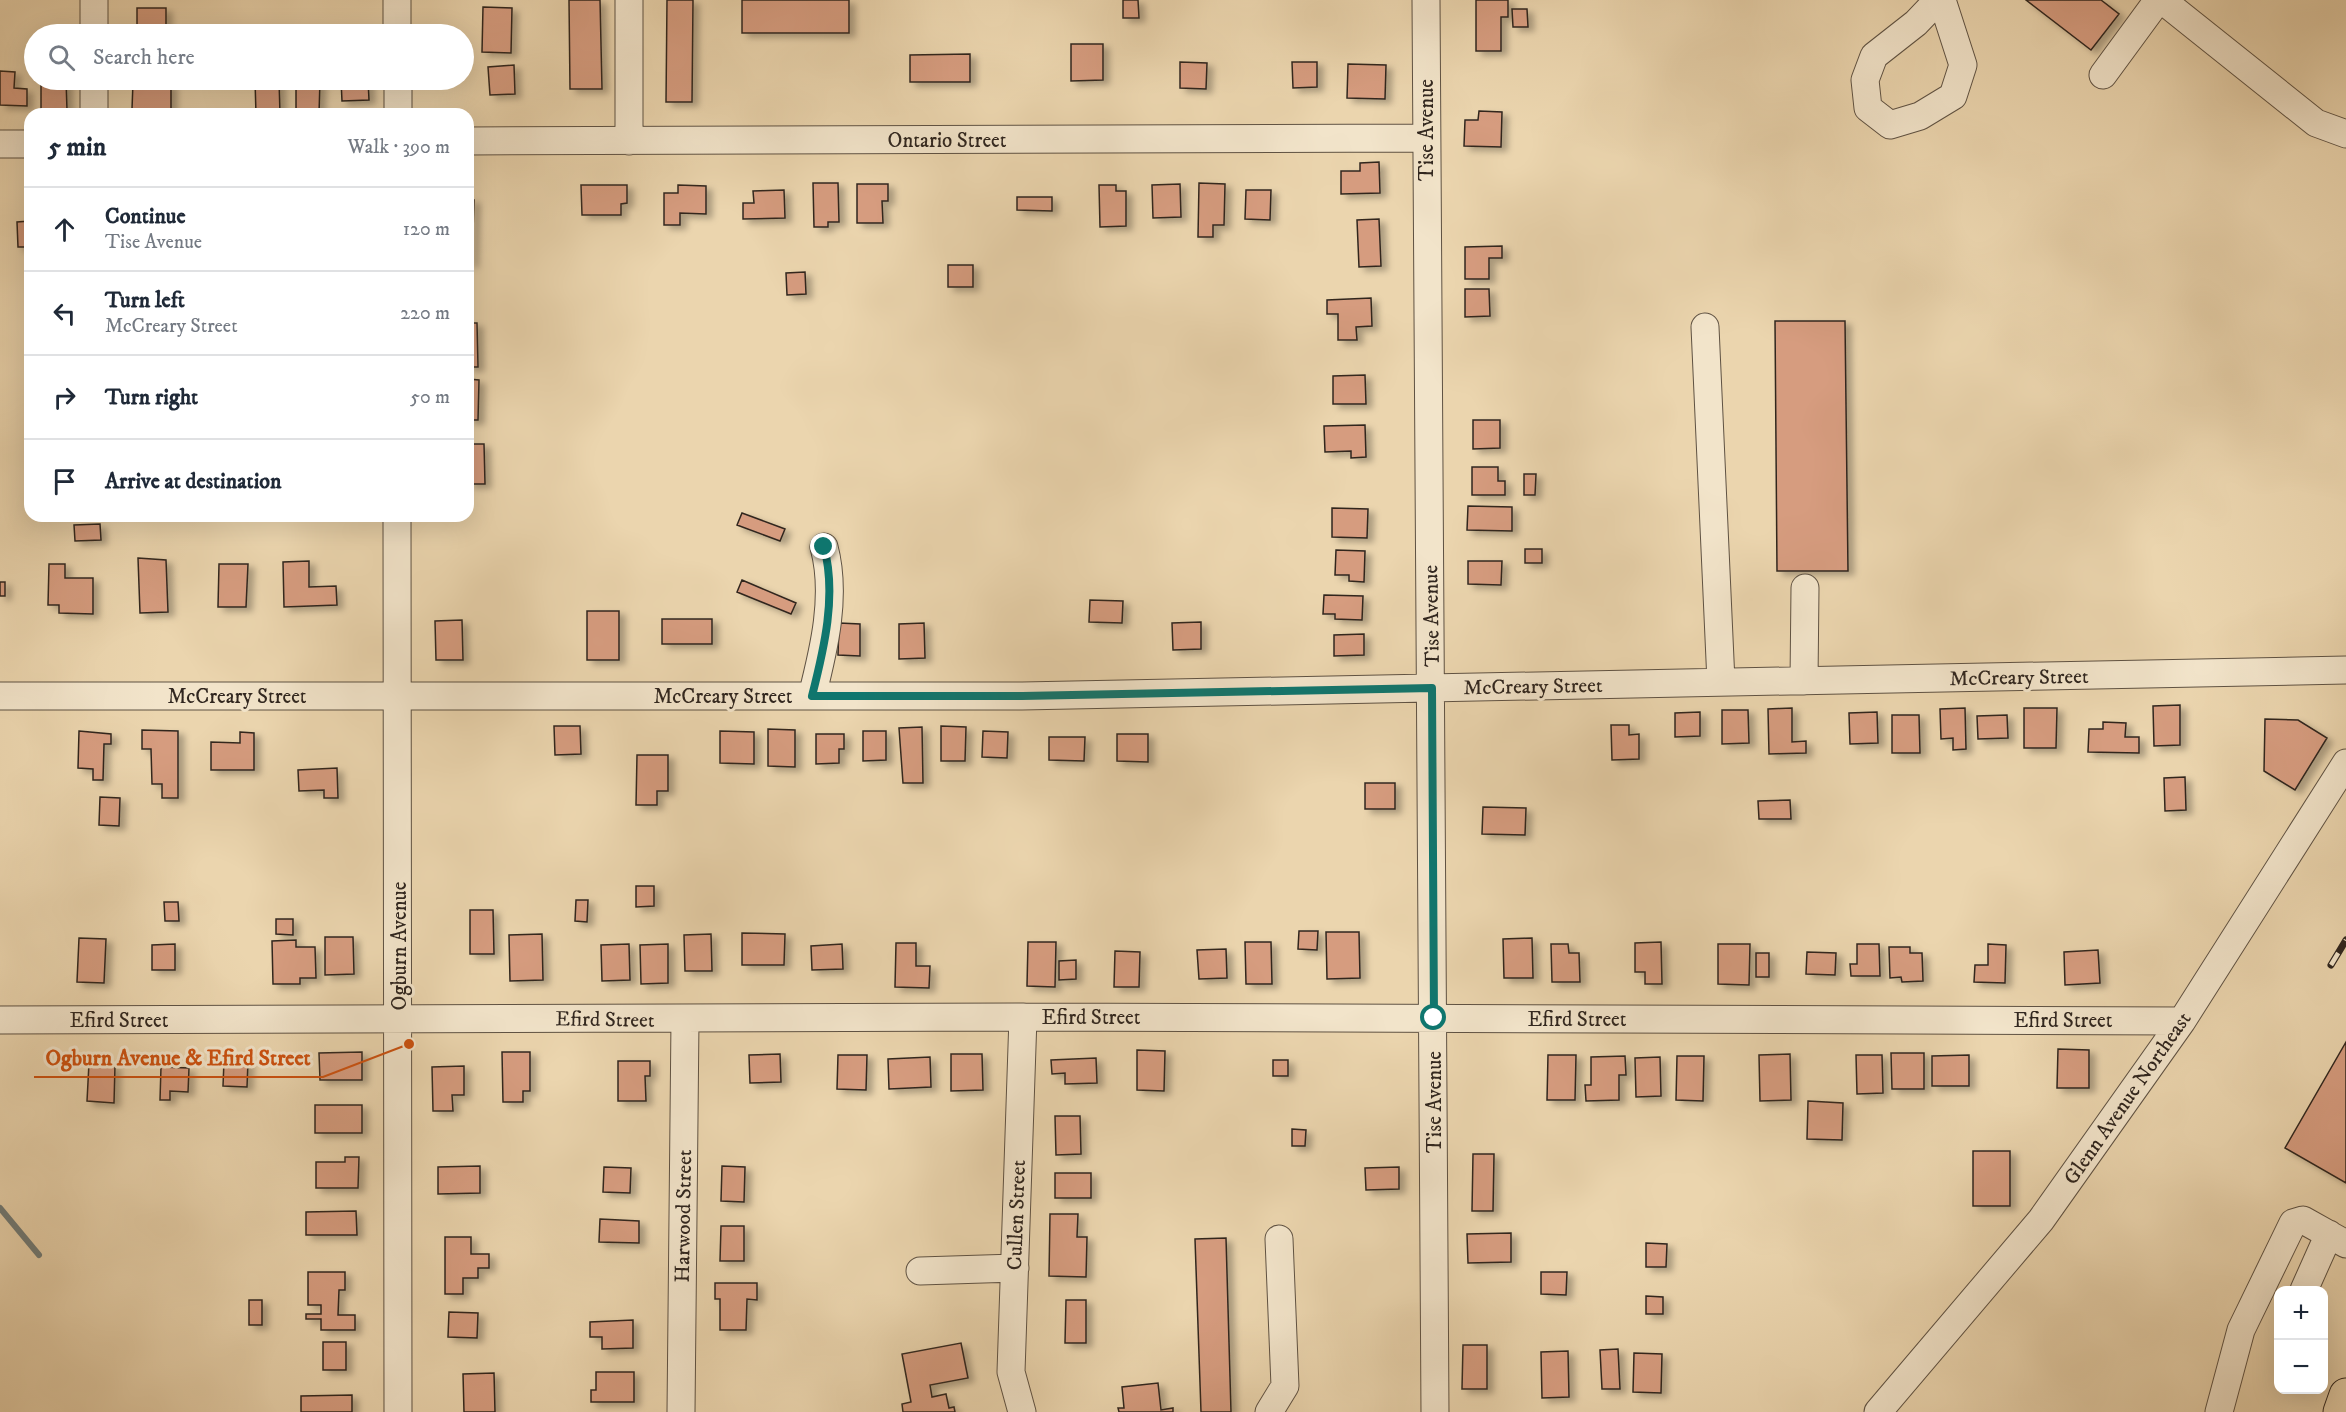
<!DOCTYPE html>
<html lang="en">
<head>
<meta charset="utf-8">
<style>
  :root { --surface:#fff; --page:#f6f6f7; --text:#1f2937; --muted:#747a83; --line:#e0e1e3 }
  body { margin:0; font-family:"IM FELL DW Pica",serif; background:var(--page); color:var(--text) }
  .controls { position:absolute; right:18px; bottom:18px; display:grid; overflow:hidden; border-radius:12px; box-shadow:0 6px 24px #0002 }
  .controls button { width:54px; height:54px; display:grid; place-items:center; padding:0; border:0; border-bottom:2px solid var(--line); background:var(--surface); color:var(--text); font:30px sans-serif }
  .stop { position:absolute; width:18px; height:18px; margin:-14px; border:4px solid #0f766e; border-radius:50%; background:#fff }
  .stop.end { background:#0f766e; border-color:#fff; box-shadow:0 2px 6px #0008 }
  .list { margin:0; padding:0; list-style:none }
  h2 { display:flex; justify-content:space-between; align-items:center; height:78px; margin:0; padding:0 24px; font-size:26px }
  h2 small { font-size:20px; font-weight:400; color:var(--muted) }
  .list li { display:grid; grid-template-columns:39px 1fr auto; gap:18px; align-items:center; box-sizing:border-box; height:84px; padding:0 24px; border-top:2px solid var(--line) }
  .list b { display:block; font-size:22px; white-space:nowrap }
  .list p { margin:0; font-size:20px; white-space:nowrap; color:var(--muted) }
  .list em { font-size:20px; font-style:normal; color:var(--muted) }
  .icon { flex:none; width:33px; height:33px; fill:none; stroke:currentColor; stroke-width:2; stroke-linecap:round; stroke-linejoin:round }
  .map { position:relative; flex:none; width:2346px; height:1412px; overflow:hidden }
  .search { position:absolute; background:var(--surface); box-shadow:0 6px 24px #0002; left:24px; top:24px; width:450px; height:66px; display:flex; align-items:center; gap:15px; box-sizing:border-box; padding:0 21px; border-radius:33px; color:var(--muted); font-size:22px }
  .panel { position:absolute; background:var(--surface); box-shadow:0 6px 24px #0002; left:24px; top:108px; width:450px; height:414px; border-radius:18px }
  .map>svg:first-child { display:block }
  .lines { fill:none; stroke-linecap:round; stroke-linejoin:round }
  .stream { stroke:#717c79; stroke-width:6 }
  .building { fill:#d69c7f; stroke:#30261f; stroke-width:1.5; filter:url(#shadow) }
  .minor-casing { stroke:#5f5243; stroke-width:29 }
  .major-casing { stroke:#30261f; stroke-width:35 }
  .minor { stroke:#f2e4ca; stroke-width:27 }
  .major { stroke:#ebd5ae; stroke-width:33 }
  .rail-casing { stroke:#30261f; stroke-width:7 }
  .rail { stroke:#f2e4ca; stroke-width:4.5; stroke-dasharray:14; stroke-linecap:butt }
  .route { stroke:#0f766e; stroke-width:8 }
  .labels { text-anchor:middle; stroke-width:6; stroke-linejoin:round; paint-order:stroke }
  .street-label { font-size:21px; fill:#30261f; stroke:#f2e4ca }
  .leader { fill:none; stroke:#cc510f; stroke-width:2 }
  .callout-dot { fill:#cc510f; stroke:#f2e4ca; stroke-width:2 }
  .callout-label { font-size:22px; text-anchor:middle; font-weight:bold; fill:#cc510f; stroke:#f2e4ca; stroke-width:6; stroke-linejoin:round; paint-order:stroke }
</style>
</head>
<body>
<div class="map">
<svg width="2346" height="1412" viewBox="0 0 2346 1412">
  <defs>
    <filter id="shadow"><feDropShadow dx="6" dy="4" stdDeviation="3" flood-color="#0004"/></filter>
  </defs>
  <rect width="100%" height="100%" fill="#ebd5ae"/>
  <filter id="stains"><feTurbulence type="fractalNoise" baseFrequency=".00333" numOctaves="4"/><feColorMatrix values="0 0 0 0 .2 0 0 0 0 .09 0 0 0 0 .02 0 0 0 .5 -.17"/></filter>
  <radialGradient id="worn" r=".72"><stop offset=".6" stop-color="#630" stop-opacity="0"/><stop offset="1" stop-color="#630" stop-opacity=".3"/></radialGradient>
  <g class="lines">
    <path class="stream" d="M0 1208 39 1255"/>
  </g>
  <path class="building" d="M569 0H600L602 89H570Z
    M667 0H693L692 102H666Z
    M742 0H849V33H742Z
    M1123 0H1138L1139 18H1123Z
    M1476 0H1508V17H1501V51H1476Z
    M2026 0H2101L2119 14 2091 50Z
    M483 7 512 8 511 53 482 52Z
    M137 8H166V34H137Z
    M1512 9H1527L1528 27H1513Z
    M1071 44H1103V80L1071 81Z
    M970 54V82H910V55Z
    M1180 62 1207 63 1206 89 1180 88Z
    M1292 62H1317V87L1293 88Z
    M1348 64 1386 65 1385 99 1347 98Z
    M514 65 515 94 490 95 488 67Z
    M0 71 15 72 14 88 27 89V106L0 105Z
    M41 80H66L67 110H41Z
    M255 80H279L280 114H256Z
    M296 80H320L319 114H296Z
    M341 80H368L369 100 342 101Z
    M133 82 171 83V114H156V109H132Z
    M1479 111 1502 112 1501 147 1464 146 1465 120H1478Z
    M1379 162 1380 193 1341 194V171H1360V163Z
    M813 183H838L839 222H828V227H814Z
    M1199 183 1225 184 1224 225H1213V237H1198Z
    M857 184H888V201H882L883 223H857Z
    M1180 184 1181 217 1153 218 1152 185Z
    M581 185H627V203L621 204V215H582Z
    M678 185 706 186V214L680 213V225H664V193H678Z
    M1099 185H1116V191H1126V226L1100 227Z
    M784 190 785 218 743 219V203H754L753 191Z
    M1246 190H1271L1270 220 1245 219Z
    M1017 197H1052V211L1017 210Z
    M468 199 474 200 472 263H468Z
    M1379 219 1381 266 1359 267 1357 220Z
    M30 221V247H18L17 222Z
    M1502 246V258H1489V279H1465V247Z
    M948 265H973V287H948Z
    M805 272 806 294 787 295 786 273Z
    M1465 289H1489L1490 316 1465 317Z
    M1371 298 1372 326 1356 327 1357 340H1338V314H1327V300Z
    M1775 321H1845L1848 571H1777Z
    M468 323H477L478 367H468Z
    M1365 375 1366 404H1333V376Z
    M468 379 479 380 478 420H468Z
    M1473 420H1500V448L1473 449Z
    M1365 425 1366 457 1351 458V451L1325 452 1324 426Z
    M468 444H484L485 484H468Z
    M1472 467H1498V481H1505V495H1472Z
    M1524 474H1536L1535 495H1524Z
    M1468 506 1512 507V531L1467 530Z
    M1332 508 1368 509 1367 538 1332 537Z
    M742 513 785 529 780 541 737 525Z
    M100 524 101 540 75 541 74 525Z
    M1525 549H1542V563H1525Z
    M1336 550 1365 551 1364 582 1349 581V575H1335Z
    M138 558 166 560 168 612 140 613Z
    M309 561V587L336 586 337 605 284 607 283 562Z
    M1468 561H1502L1501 585 1468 584Z
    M49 564H65V578H93V614L59 613V605H48Z
    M219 564H248L246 607H218Z
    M742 580 796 603 791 614 737 592Z
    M0 582H5V596H0Z
    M1324 595 1363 596 1362 620 1335 619V614H1323Z
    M1090 600 1123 601 1122 623 1089 622Z
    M587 611H619V660H587Z
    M662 619H712V644H662Z
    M462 620 463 660H436L435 621Z
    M1201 622V649L1173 650 1172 623Z
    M839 623 860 624V656L838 655Z
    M924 623 925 658 899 659V624Z
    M1364 634V655L1334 656V635Z
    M2180 705V745L2154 746 2153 706Z
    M1792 708V742L1806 741V753L1769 754 1768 709Z
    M1965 708 1966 749 1953 750V738L1941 739 1940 709Z
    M2024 708H2057L2056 748H2024Z
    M1722 710H1748L1749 743 1722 744Z
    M1700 712V736L1675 737V713Z
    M1877 712 1878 743 1850 744 1849 713Z
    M1892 715H1919L1920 753H1892Z
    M2007 715 2008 738 1978 739 1977 716Z
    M2265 719 2298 720 2327 738 2295 790 2264 771Z
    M2103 722 2126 723 2125 737H2139V753L2088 752 2089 729H2103Z
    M1611 725H1629V735L1639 734V759L1612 760Z
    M554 726H580L581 754 555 755Z
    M941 726 966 727 965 761H941Z
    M922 727 923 783H903L899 728Z
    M768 729 795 730V767L768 766Z
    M142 730 178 731V798H162V784H152L151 749H142Z
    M79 731 111 734V744H104L103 780H93V769L78 768Z
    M720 731 754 732V764L720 763Z
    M863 731H886V760L863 761Z
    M983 731 1008 732 1007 758 982 757Z
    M240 732 254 733V770H211V742L240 743Z
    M816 734H844V749H839V763L816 764Z
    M1117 734H1148V762L1117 761Z
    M1049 737H1085L1084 761 1049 760Z
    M637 755H668V791H657V805H636Z
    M337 768 338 798H324V790L299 791 298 770Z
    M2185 777 2186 810 2165 811 2164 778Z
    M1365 783H1395V809H1365Z
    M100 797 120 798 119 826 99 825Z
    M1790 800 1791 819H1759L1758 801Z
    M1483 807 1526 808 1525 835 1482 834Z
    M636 886H654V906L636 907Z
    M576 900H588L587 922 575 921Z
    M164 902H178L179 921H165Z
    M470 910H493L494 954H470Z
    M276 919H293V935L276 934Z
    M1299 931H1318L1317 950 1298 949Z
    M1326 932H1359L1360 978 1327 979Z
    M742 933 785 934 784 965H742Z
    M542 934 543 980 510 981 509 935Z
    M711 934 712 971H685L684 935Z
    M325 937H353L354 974 325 975Z
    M79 938 106 939 104 983 77 982Z
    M1532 938 1533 978H1504L1503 939Z
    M296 940V947H315L316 978H300V984H273L272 941Z
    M1028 942H1056L1055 987 1027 986Z
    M1245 942H1271L1272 984H1246Z
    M1661 942 1662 984H1645V972H1635V943Z
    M896 943H916V966H930L929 988 895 987Z
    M175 944V970H152V945Z
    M629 944 630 980 602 981 601 945Z
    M668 944V983L641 984 640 945Z
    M842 944 843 969 812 970 811 946Z
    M1551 944H1568L1569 953H1579L1580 982H1552Z
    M1718 944H1750L1749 985 1718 984Z
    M1857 944H1879L1880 976H1851L1850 964H1857Z
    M1988 944 2006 945 2005 983 1974 982 1975 965H1988Z
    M1889 947H1910V953H1922L1923 981 1902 982 1901 977 1890 978Z
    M1226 949 1227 978 1199 979 1197 950Z
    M2098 950 2100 983 2065 985 2064 952Z
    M1115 951 1140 952 1139 987H1114Z
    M1807 952 1836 953 1835 975 1806 974Z
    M1756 953H1769V977H1756Z
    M1076 960V979L1059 980V961Z
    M2346 1042V1183L2285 1148Z
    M2058 1049 2089 1050V1088H2057Z
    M1137 1050 1165 1051 1164 1091 1137 1090Z
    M362 1052V1080H320L319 1053Z
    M502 1052H530V1091H523V1102H503Z
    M1891 1053H1924V1089H1892Z
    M780 1054 781 1082 750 1083 749 1055Z
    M951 1054H982L983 1090 951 1091Z
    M1790 1054 1791 1100 1760 1101 1759 1055Z
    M838 1055H867L866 1090 837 1089Z
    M1548 1055H1576L1575 1100H1547Z
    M1856 1055H1882L1883 1093 1857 1094Z
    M1969 1055V1086H1932V1056Z
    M1625 1056 1626 1075H1619V1100L1586 1101 1585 1085H1591V1057Z
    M1677 1056H1704L1703 1101 1676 1100Z
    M930 1057 931 1087 889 1089 888 1059Z
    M1660 1057 1661 1096 1636 1097 1635 1058Z
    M1096 1058 1097 1083 1065 1084V1073L1052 1074 1051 1060Z
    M1273 1060H1288V1076H1273Z
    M224 1061H248L247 1087 223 1086Z
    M618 1061H650V1076H645L646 1101H618Z
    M89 1063 115 1065 114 1103 87 1101Z
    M464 1066V1095H452L453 1111H433L432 1067Z
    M161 1067 189 1068 188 1092 170 1091V1100H160Z
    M1808 1101 1843 1103 1842 1140 1807 1139Z
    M315 1105H362V1133H315Z
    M1055 1116H1080L1081 1154 1056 1155Z
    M1292 1129 1306 1130 1305 1146H1292Z
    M1973 1151H2010V1206H1973Z
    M1473 1154H1494L1493 1211H1472Z
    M345 1157H359L358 1188H316V1162H345Z
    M480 1166V1193L438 1194V1167Z
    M722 1166 745 1167 744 1202 721 1201Z
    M604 1167 631 1168 630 1193 603 1192Z
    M1399 1167V1189L1366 1190 1365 1168Z
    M1055 1173H1091V1198H1055Z
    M356 1211 357 1235H306V1212Z
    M1050 1214H1078L1077 1237H1087L1086 1277 1049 1276Z
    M600 1219 639 1221V1243L599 1242Z
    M721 1226H744V1261H720Z
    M1511 1233V1262L1468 1263 1467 1234Z
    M445 1237H471V1254H489V1268H478V1278H463V1294H445Z
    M1226 1238 1231 1412H1201L1195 1239Z
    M1646 1243 1667 1244 1666 1267H1646Z
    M308 1272H345V1290H339L338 1315H355V1330H321V1319H306V1314H321V1305H308Z
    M1541 1272H1567L1566 1295 1541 1294Z
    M715 1283H757V1300L747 1299 746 1330H720V1299H715Z
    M1646 1296 1663 1297V1314H1646Z
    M249 1300H262V1325H249Z
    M1066 1300H1086V1343H1065Z
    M449 1312 478 1313 477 1338 448 1337Z
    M633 1320V1348L602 1349V1337H590V1322Z
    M323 1342H346V1370H323Z
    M961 1343 968 1378 930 1385 932 1397 946 1394 949 1408 954 1407 955 1412H903L902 1404 911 1402 902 1354Z
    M1463 1345H1487V1389H1462Z
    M1618 1349 1620 1389H1602L1600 1350Z
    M1568 1351 1569 1397 1542 1398 1541 1352Z
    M1634 1353 1662 1354 1661 1393 1633 1392Z
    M596 1372H634V1402H591V1390H596Z
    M494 1373 495 1412H464L463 1374Z
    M1158 1383 1161 1410 1173 1408V1412H1119L1118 1408H1124L1122 1387Z
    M352 1395V1412H301V1396Z"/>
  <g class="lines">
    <defs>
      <path id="minor" d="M397 0V34
        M629 0V141
        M1426 0 1435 1412
        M1938 0 1916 23 1874 56 1865 80 1868 108 1890 125 1920 116 1953 96 1963 65 1942 0
        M2162 0 2316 123 2346 134
        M94 34V0
        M2103 75 2158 0
        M398 80V114
        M94 114V80
        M468 141 1426 138
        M0 144H30
        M1705 327 1721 682
        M397 516 398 1412
        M1804 681 1805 588
        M0 696H1022L2346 670
        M812 696C824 649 837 595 824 547
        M0 1020 1023 1017 2182 1021
        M920 1271 1015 1268
        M2304 1290 2329 1234
        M681 1412 685 1020
        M1022 1412 1011 1372 1023 1017
        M1269 1412 1285 1386 1279 1239
        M1878 1412 2041 1220 2182 1021 2346 763
        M2219 1412 2241 1330 2293 1223 2303 1220 2346 1244"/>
      <path id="major" d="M2340 1412 2346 1395"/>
    </defs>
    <use href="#minor" class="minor-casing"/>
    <use href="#major" class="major-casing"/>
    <use href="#minor" class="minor"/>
    <use href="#major" class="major"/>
    <defs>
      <path id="rail" d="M2331 965 2346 940"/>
    </defs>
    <use href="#rail" class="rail-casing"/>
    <use href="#rail" class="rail"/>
  </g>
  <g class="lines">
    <path class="route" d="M824 547C837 595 824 649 812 696H1022L1432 688 1434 1018"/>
  </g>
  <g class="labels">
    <g class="street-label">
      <text transform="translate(1426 130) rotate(-90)" y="7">Tise Avenue</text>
      <text x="947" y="147">Ontario Street</text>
      <text transform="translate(1431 616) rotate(-91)" y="7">Tise Avenue</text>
      <text transform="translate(2019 677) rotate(-1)" y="7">McCreary Street</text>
      <text transform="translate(1533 686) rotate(-1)" y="7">McCreary Street</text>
      <text x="237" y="703">McCreary Street</text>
      <text x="723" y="703">McCreary Street</text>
      <text transform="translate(399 946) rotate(-90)" y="7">Ogburn Avenue</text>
      <text x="1091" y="1024">Efird Street</text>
      <text transform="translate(605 1019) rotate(1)" y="7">Efird Street</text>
      <text x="1577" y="1026">Efird Street</text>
      <text x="119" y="1027">Efird Street</text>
      <text x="2063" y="1027">Efird Street</text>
      <text transform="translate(2127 1098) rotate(-55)" y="7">Glenn Avenue Northeast</text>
      <text transform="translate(1434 1102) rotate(-90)" y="7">Tise Avenue</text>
      <text transform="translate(1016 1215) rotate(-88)" y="7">Cullen Street</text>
      <text transform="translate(683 1216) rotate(-89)" y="7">Harwood Street</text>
    </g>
  </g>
  <path class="leader" d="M409 1044L323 1077H34"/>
  <circle class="callout-dot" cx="409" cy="1044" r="6"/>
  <g class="callout-label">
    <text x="178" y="1065">Ogburn Avenue &amp; Efird Street</text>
  </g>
  <rect width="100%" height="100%" filter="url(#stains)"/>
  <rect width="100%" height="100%" fill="url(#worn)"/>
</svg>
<div class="controls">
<button>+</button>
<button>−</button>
</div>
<div class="stop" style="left:1434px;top:1018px"></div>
<div class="stop end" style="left:824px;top:547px"></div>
<div class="search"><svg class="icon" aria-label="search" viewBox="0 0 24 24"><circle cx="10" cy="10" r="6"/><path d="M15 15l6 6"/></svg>Search here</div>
<section class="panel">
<h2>5 min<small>Walk · 390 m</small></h2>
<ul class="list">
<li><svg class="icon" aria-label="ahead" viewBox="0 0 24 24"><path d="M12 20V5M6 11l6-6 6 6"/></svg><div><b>Continue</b><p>Tise Avenue</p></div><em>120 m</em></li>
<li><svg class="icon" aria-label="left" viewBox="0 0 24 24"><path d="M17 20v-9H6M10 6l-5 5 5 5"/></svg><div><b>Turn left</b><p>McCreary Street</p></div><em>220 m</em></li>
<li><svg class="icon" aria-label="right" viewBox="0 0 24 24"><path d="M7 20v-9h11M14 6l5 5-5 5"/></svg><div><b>Turn right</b></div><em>50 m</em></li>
<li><svg class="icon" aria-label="arrive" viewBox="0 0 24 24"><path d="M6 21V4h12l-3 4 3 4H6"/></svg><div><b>Arrive at destination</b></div></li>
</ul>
</section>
</div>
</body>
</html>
